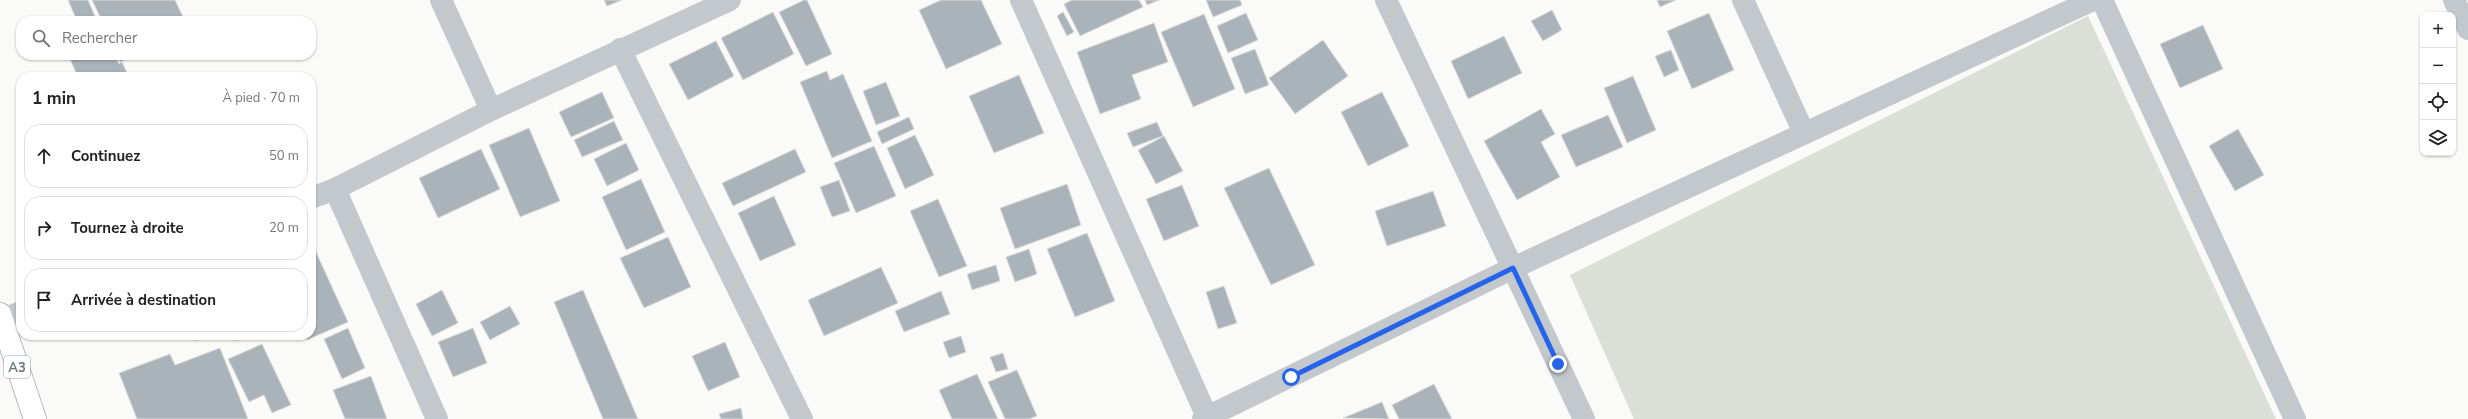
<!DOCTYPE html>
<html lang="fr">
<head>
<meta charset="utf-8">
<style>
  :root { --surface:#fff; --page:#f6f6f6; --text:#222; --muted:#767676; --line:#e0e0e0 }
  body { margin:0; font-family:"Nunito Sans",sans-serif; background:var(--page); color:var(--text) }
  .controls { position:absolute; right:12px; top:12px; display:grid; overflow:hidden; border-radius:8px; box-shadow:0 1px 3px #0004 }
  .controls button { width:36px; height:36px; display:grid; place-items:center; padding:0; border:0; border-bottom:1px solid var(--line); background:var(--surface); color:var(--text); font:20px sans-serif }
  .stop { position:absolute; width:12px; height:12px; margin:-9px; border:3px solid #2563eb; border-radius:50%; background:#fff }
  .stop.end { background:#2563eb; border-color:#fff; box-shadow:0 1px 4px #0008 }
  .list { margin:0; padding:0; list-style:none }
  h2 { display:flex; justify-content:space-between; align-items:center; height:52px; margin:0; padding:0 16px; font-size:17px }
  h2 small { font-size:13px; font-weight:400; color:var(--muted) }
  .list li { display:grid; grid-template-columns:26px 1fr auto; gap:12px; align-items:center; box-sizing:border-box; height:64px; margin:0 8px 8px; padding:0 8px; border:1px solid var(--line); border-radius:16px }
  .list b { display:block; font-size:15px; white-space:nowrap }
  .list em { font-size:13px; font-style:normal; color:var(--muted) }
  .icon { flex:none; width:22px; height:22px; fill:none; stroke:currentColor; stroke-width:2; stroke-linecap:round; stroke-linejoin:round }
  .map { position:relative; flex:none; width:2468px; height:419px; overflow:hidden }
  .search { position:absolute; background:var(--surface); box-shadow:0 1px 3px #0004; left:16px; top:16px; width:300px; height:44px; display:flex; align-items:center; gap:10px; box-sizing:border-box; padding:0 14px; border-radius:16px; color:var(--muted); font-size:15px }
  .panel { position:absolute; background:var(--surface); box-shadow:0 1px 3px #0004; left:16px; top:72px; width:300px; height:268px; border-radius:16px }
  .map>svg:first-child { display:block }
  .green { fill:#dadfd7 }
  .building { fill:#aab3b9; stroke:#dcdcda }
  .lines { fill:none; stroke-linecap:round; stroke-linejoin:round }
  .trunk-casing { stroke:#b4b9bd; stroke-width:24 }
  .minor { stroke:#c3c8cc; stroke-width:22 }
  .trunk { stroke:#fff; stroke-width:22 }
  .route { stroke:#2563eb; stroke-width:5 }
  .labels { text-anchor:middle; stroke-width:4; stroke-linejoin:round; paint-order:stroke }
  .shield { fill:#fff; stroke:#939fa8; stroke-width:1 }
  .shield-label { font-size:13px; font-weight:bold; fill:#657683 }
</style>
</head>
<body>
<div class="map">
<svg width="2468" height="419" viewBox="0 0 2468 419">
  <rect width="100%" height="100%" fill="#fafaf8"/>
  <path class="green" d="M2088 16 2276 419H1634L1570 275Z"/>
  <path class="building" d="M68 0H88L97 21H77Z
    M92 0H175L185 21H102Z
    M604 0H622L607 6Z
    M804 0H807L832 54 806 66 779 12Z
    M941 0H981L1002 44 946 69 919 10Z
    M1072 0H1139L1143 7 1080 36 1064 4Z
    M1145 0H1159L1147 5Z
    M1206 0H1240L1242 5 1213 17Z
    M1657 0H1676L1660 7Z
    M1552 10 1562 30 1543 41 1531 21Z
    M773 12 794 54 743 80 721 38Z
    M1063 12 1074 32 1067 36 1057 16Z
    M1246 13 1258 40 1228 53 1217 26Z
    M1709 13 1734 70 1692 89 1667 31Z
    M1204 14 1235 89 1193 107 1161 32Z
    M1154 23 1168 62 1132 75 1141 99 1100 114 1077 52Z
    M2203 25 2223 69 2180 88 2160 44Z
    M1504 36 1522 73 1468 99 1451 61Z
    M1323 40 1348 76 1295 114 1269 78Z
    M716 41 734 76 688 100 669 64Z
    M1255 49 1269 85 1245 94 1231 58Z
    M1671 50 1679 70 1664 77 1655 56Z
    M79 55H115L119 64 122 62 129 77H78L70 59Z
    M117 55H135L120 62Z
    M827 71 830 80 843 74 872 141 832 158 800 82Z
    M1019 75 1044 133 994 153 969 96Z
    M1633 76 1656 130 1627 143 1604 88Z
    M886 82 900 116 876 125 863 91Z
    M602 92 614 118 571 137 559 112Z
    M1382 92 1409 146 1368 166 1341 112Z
    M1541 109 1555 134 1541 142 1560 177 1517 200 1484 141Z
    M1608 115 1623 147 1576 167 1561 135Z
    M909 117 914 129 882 144 877 132Z
    M614 121 623 140 582 157 574 140Z
    M1157 122 1163 136 1133 147 1127 133Z
    M529 128 560 201 520 217 489 145Z
    M2238 129 2264 175 2235 191 2209 146Z
    M915 135 934 175 905 189 887 148Z
    M1164 136 1183 171 1156 184 1138 150Z
    M626 143 639 170 607 186 594 159Z
    M874 146 896 196 856 213 834 163Z
    M481 149 500 189 438 218 419 178Z
    M795 149 806 172 733 206 722 183Z
    M1269 168 1315 265 1271 285 1224 188Z
    M641 179 665 232 626 250 602 197Z
    M839 180 850 211 832 217 820 187Z
    M1067 184 1081 225 1015 249 1000 208Z
    M1182 185 1199 226 1164 241 1146 199Z
    M1433 191 1446 226 1387 246 1375 211Z
    M774 196 796 245 760 261 738 213Z
    M938 199 967 266 939 277 910 211Z
    M1087 233 1115 301 1075 317 1047 249Z
    M668 237 691 287 644 308 620 258Z
    M311 241 348 322 307 340 305 335H311Z
    M1029 249 1037 274 1015 282 1006 257Z
    M996 265 1000 281 972 290 967 274Z
    M881 267 898 303 824 336 808 300Z
    M1224 286 1237 323 1218 329 1206 292Z
    M442 290 458 323 432 336 416 304Z
    M583 290 638 419H603L554 302Z
    M941 291 950 314 904 332 895 311Z
    M510 306 520 324 490 340 480 322Z
    M348 328 365 368 342 379 324 339Z
    M473 328 487 363 453 377 438 342Z
    M192 335H209L195 341Z
    M233 335H249V336L234 341Z
    M961 336 966 352 949 358 943 342Z
    M725 342 740 377 708 391 692 356Z
    M262 344 291 405 272 413 264 395 249 402 228 359Z
    M220 348 248 419H137L119 373 170 354 175 365Z
    M1003 353 1008 369 996 372 990 357Z
    M1017 370 1037 416 1029 419H1005L988 382Z
    M977 374 998 419H952L939 390Z
    M371 376 387 419H345L333 390Z
    M1434 384 1452 419H1399L1392 405Z
    M1382 402 1389 419 1343 418Z
    M741 408 743 419H721L719 414Z"/>
  <g class="lines">
    <defs>
      <path id="trunk" d="M0 314 35 419"/>
    </defs>
    <use href="#trunk" class="trunk-casing"/>
    <path class="minor" d="M441 0 491 110
      M1021 0 1208 419
      M1386 0 1584 419
      M1743 0 1804 133
      M2102 0 2295 419
      M2454 0 2468 29
      M620 49 802 419
      M335 189 437 419
      M311 198 335 189 491 110 730 0
      M1 320 21 312
      M1203 419 1513 268 2093 0"/>
    <use href="#trunk" class="trunk"/>
  </g>
  <g class="lines">
    <path class="route" d="M1291 377 1513 268 1558 364"/>
  </g>
  <g class="labels">
    <rect class="shield" x="4" y="356" width="26" height="22" rx="3"/>
    <g class="shield-label">
      <text x="17" y="372">A3</text>
    </g>
  </g>
</svg>
<div class="controls">
<button>+</button>
<button>−</button>
<button><svg class="icon" aria-label="locate" viewBox="0 0 24 24"><circle cx="12" cy="12" r="6"/><path d="M12 2v4M12 18v4M2 12h4M18 12h4"/></svg></button>
<button><svg class="icon" aria-label="layers" viewBox="0 0 24 24"><path d="M12 4l9 5-9 5-9-5zM3 14l9 5 9-5"/></svg></button>
</div>
<div class="stop" style="left:1291px;top:377px"></div>
<div class="stop end" style="left:1558px;top:364px"></div>
<div class="search"><svg class="icon" aria-label="search" viewBox="0 0 24 24"><circle cx="10" cy="10" r="6"/><path d="M15 15l6 6"/></svg>Rechercher</div>
<section class="panel">
<h2>1 min<small>À pied · 70 m</small></h2>
<ul class="list">
<li><svg class="icon" aria-label="ahead" viewBox="0 0 24 24"><path d="M12 20V5M6 11l6-6 6 6"/></svg><div><b>Continuez</b></div><em>50 m</em></li>
<li><svg class="icon" aria-label="right" viewBox="0 0 24 24"><path d="M7 20v-9h11M14 6l5 5-5 5"/></svg><div><b>Tournez à droite</b></div><em>20 m</em></li>
<li><svg class="icon" aria-label="arrive" viewBox="0 0 24 24"><path d="M6 21V4h12l-3 4 3 4H6"/></svg><div><b>Arrivée à destination</b></div></li>
</ul>
</section>
</div>
</body>
</html>
